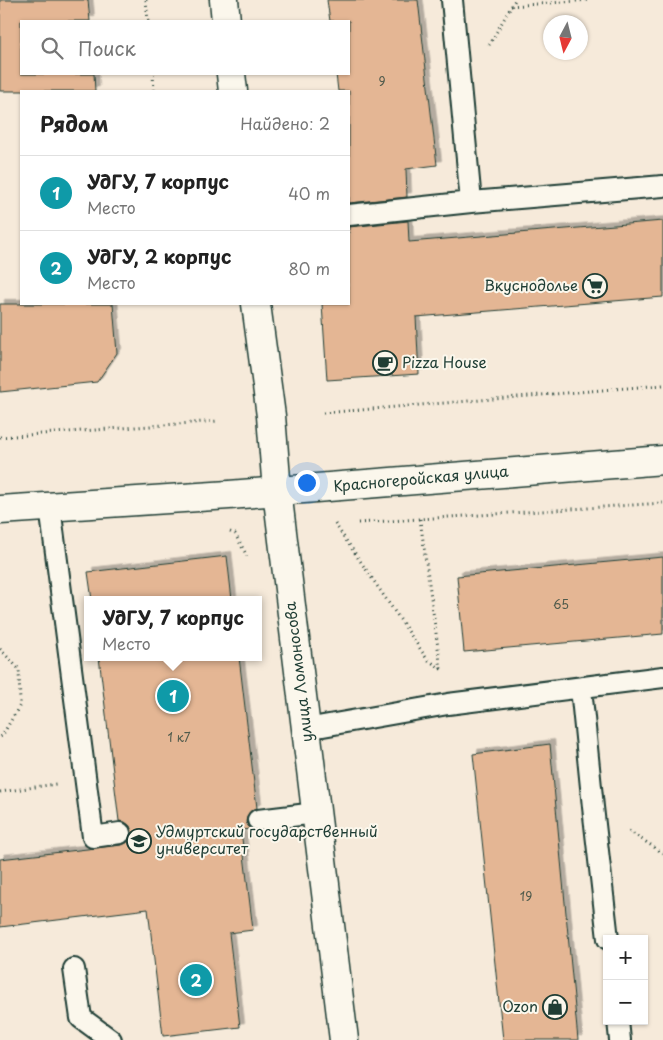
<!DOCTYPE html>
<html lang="ru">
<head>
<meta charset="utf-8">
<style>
  :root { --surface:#fff; --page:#f6f6f6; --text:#222; --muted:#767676; --line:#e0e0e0; --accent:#7c3aed }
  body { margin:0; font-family:"Playpen Sans",sans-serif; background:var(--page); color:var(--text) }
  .controls { position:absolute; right:15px; bottom:15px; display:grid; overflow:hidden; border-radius:0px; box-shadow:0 1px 4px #0004 }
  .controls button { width:45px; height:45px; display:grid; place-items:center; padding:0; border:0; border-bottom:1px solid var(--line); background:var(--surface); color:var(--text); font:25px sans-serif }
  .compass { position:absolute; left:543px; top:15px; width:45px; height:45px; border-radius:50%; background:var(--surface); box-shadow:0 1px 4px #0004; rotate:187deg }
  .you { position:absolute; left:306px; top:482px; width:18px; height:18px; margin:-12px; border:4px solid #fff; border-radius:50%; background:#1a73e8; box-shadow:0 0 0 8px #1a73e833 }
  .badge { display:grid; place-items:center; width:32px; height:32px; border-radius:50%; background:var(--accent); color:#fff; font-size:16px; font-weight:700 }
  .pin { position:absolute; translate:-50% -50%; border:2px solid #fff; box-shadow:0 1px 5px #0006 }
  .popup { position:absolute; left:84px; top:596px; width:178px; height:65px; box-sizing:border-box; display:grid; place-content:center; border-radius:0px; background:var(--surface); filter:drop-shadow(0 1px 4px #0005); font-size:16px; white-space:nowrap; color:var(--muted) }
  .popup b { font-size:19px; color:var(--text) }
  .popup::after { content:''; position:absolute; left:50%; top:100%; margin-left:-10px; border:10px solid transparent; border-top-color:var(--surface) }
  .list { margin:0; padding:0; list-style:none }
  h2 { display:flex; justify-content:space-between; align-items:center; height:65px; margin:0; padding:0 20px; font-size:21px }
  h2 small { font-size:16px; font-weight:400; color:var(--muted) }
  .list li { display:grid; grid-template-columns:32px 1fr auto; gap:15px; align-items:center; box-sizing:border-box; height:75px; padding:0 20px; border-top:1px solid var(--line) }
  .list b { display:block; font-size:19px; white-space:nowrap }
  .list p { margin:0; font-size:16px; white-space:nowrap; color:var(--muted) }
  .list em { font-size:16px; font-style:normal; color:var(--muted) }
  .icon { flex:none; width:28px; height:28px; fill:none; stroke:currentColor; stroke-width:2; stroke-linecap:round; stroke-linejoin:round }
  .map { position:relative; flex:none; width:663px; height:1040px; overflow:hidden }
  .search { position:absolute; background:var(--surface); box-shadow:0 1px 4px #0004; left:20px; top:20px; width:330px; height:55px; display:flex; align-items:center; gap:12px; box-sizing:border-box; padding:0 18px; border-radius:0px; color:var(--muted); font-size:19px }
  .panel { position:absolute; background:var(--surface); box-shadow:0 1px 4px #0004; left:20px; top:90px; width:330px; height:215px; border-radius:0px }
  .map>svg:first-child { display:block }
  .building { fill:#e4b694; stroke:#1f3d34; filter:url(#shadow) }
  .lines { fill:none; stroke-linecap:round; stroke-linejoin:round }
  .lane-casing { stroke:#1f3d34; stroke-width:24 }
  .street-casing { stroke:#1f3d34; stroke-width:31 }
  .secondary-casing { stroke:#1f3d34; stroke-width:31 }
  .path { stroke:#1f3d34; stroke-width:3; stroke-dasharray:1 4; stroke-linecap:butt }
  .lane { stroke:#fbf7ec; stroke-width:20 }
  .street { stroke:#fbf7ec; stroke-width:28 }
  .secondary { stroke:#fbf7ec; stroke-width:28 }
  .labels { text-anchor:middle; stroke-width:4; stroke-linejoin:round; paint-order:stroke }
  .number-label { font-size:12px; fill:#505b4c }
  .poi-label { font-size:15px; fill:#1f3d34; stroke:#fbf7ec; text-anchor:end }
  .street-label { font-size:15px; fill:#1f3d34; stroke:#fbf7ec }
</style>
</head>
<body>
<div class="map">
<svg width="663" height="1040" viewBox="0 0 663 1040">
  <defs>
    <filter id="shadow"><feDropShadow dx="4.5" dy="-4.5" stdDeviation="0" flood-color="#0004"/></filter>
  </defs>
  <rect width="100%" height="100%" fill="#f6eada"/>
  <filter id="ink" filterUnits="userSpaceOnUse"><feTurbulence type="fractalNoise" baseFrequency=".02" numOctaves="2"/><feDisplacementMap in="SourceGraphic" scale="10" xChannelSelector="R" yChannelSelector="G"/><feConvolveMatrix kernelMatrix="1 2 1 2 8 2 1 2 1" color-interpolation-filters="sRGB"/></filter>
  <g filter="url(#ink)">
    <path class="building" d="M0 0H88L90 21H21V74H94L95 91H0Z
      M327 0H418L437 165 406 169 407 197 349 203V91H338L336 74H349V21H330Z
      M408 221 409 242 663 221V297L416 317 419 374 327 380 322 304H349V227Z
      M0 304H113L117 353 97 382 0 392Z
      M227 556 232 600H92L88 572Z
      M663 557V634L464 652 457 576Z
      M99 657H239L257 808 251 811 247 816 246 822 250 829 241 830 253 930 229 933 240 1027 163 1036 148 909 0 927V859L122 845 128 842 131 837 132 831 130 826 125 822 119 821Z
      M550 744 578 1040H503L473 754Z"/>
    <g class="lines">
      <defs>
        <path id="lane" d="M452 0 471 202
          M349 215 471 202 663 186
          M50 507 93 837 120 833
          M581 688 593 807 608 939
          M306 729 448 704 663 677
          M258 820 316 813
          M74 969 81 1018 111 1040
          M618 1021 620 1040"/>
        <path id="street" d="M224 0 226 21
          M231 74 233 91
          M256 304 271 416 277 491 344 1040"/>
        <path id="secondary" d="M0 510 229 495 663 460"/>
      </defs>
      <use href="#lane" class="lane-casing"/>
      <use href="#street" class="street-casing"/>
      <use href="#secondary" class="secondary-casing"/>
      <path class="path" d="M146 0 148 21
        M511 6 589 0
        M489 45 515 0
        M153 74 154 91
        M323 413 663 385
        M0 437 218 421
        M420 519 441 669
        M358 523 663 503
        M335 524 427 659 444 671
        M230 532 235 534 247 556
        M0 649 19 669 20 705 2 736 0 737
        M0 792 56 784
        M629 831 663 853"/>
      <use href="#lane" class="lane"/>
      <use href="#street" class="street"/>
      <use href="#secondary" class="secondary"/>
    </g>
  </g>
  <defs>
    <symbol id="supermarket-ring" viewBox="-11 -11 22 22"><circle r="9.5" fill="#fbf7ec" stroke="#1f3d34" stroke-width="1.5"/><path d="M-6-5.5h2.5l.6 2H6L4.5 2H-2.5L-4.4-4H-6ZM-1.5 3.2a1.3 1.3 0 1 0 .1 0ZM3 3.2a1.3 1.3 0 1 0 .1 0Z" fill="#1f3d34"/></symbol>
    <symbol id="cafe-ring" viewBox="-11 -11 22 22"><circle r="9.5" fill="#fbf7ec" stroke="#1f3d34" stroke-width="1.5"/><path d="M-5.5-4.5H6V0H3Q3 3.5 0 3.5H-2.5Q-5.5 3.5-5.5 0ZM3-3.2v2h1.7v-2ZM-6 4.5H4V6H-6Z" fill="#1f3d34"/></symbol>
    <symbol id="university-ring" viewBox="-11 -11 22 22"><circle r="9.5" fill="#fbf7ec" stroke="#1f3d34" stroke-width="1.5"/><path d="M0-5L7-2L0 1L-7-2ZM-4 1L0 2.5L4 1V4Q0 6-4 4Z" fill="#1f3d34"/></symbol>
    <symbol id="shop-ring" viewBox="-11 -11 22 22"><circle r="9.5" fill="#fbf7ec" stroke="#1f3d34" stroke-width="1.5"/><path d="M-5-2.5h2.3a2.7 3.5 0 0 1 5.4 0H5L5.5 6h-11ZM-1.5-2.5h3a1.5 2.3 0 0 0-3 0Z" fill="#1f3d34"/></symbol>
  </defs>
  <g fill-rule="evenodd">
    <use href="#supermarket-ring" x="581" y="272" width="28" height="28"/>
    <use href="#cafe-ring" x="371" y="349" width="28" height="28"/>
    <use href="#university-ring" x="125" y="827" width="28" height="28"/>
    <use href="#shop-ring" x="541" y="993" width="28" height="28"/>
  </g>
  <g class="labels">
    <g class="number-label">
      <text x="382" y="86">9</text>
      <text x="561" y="609">65</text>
      <text x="179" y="742">1 к7</text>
      <text x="526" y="901">19</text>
    </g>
    <g class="poi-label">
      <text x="578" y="291">Вкуснодолье</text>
      <text x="402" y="368" text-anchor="start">Pizza House</text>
      <text x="156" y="837" text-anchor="start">Удмуртский государственный<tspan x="156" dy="17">университет</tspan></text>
      <text x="538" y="1012">Ozon</text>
    </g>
    <g class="street-label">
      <text transform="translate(421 479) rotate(-5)" y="5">Красногеройская улица</text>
      <text transform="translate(299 672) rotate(-97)" y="5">улица Ломоносова</text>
    </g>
  </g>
</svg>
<div class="controls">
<button>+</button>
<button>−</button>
</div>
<svg class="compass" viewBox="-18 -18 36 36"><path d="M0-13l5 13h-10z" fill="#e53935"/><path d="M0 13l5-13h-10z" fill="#767676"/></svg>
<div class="you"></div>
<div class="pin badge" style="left:173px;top:696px;background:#0f9aa8">1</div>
<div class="popup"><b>УдГУ, 7 корпус</b>Место</div>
<div class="pin badge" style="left:196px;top:980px;background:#0f9aa8">2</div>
<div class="search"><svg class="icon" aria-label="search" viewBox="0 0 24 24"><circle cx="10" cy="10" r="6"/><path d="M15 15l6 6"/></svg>Поиск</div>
<section class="panel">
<h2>Рядом<small>Найдено: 2</small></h2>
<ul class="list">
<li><span class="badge" style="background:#0f9aa8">1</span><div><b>УдГУ, 7 корпус</b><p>Место</p></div><em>40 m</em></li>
<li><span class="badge" style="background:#0f9aa8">2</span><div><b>УдГУ, 2 корпус</b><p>Место</p></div><em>80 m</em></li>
</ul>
</section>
</div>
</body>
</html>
